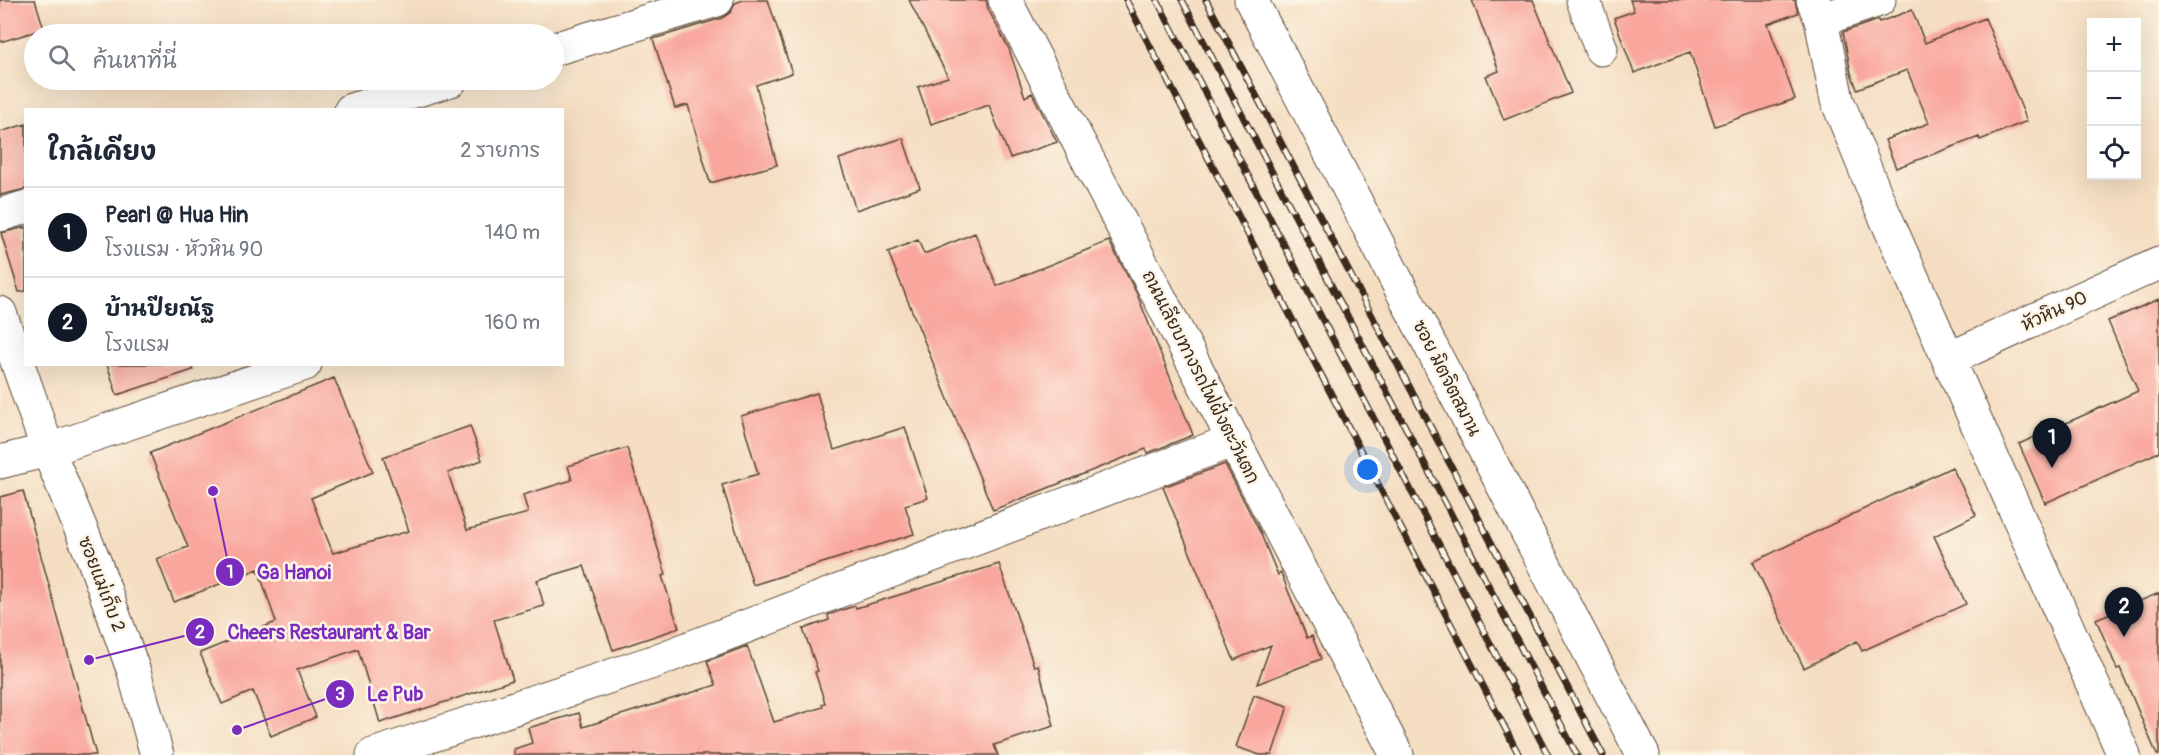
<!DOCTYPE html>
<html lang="th">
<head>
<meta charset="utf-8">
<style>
  :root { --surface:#fff; --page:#f6f6f7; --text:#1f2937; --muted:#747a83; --line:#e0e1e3; --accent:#111827 }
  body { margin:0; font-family:Pangolin,"Playpen Sans Thai",sans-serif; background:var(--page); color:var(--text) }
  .controls { position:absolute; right:18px; top:18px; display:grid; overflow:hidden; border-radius:0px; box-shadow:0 6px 24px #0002 }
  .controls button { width:54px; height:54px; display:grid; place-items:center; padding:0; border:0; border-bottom:2px solid var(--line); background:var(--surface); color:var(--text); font:30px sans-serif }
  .you { position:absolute; left:1368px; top:470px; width:21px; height:21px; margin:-15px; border:4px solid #fff; border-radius:50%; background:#1a73e8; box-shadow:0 0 0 9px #1a73e833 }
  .badge { display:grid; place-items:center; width:39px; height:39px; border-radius:50%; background:var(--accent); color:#fff; font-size:20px; font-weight:700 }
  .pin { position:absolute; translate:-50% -50px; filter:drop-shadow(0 2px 3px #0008) }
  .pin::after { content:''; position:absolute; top:32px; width:21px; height:18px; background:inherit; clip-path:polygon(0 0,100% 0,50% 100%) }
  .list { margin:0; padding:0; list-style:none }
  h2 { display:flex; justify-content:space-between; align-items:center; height:78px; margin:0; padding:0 24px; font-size:26px }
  h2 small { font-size:20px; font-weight:400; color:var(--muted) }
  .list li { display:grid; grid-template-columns:39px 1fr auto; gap:18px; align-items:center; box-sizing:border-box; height:90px; padding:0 24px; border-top:2px solid var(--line) }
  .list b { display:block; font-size:22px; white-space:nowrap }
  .list p { margin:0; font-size:20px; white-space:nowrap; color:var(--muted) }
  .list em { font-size:20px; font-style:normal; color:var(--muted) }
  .icon { flex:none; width:33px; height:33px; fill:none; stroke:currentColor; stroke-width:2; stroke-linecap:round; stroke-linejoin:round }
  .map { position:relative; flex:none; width:2159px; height:755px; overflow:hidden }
  .search { position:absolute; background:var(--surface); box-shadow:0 6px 24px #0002; left:24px; top:24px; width:540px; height:66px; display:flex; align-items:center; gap:15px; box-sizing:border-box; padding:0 21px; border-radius:33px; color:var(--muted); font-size:22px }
  .panel { position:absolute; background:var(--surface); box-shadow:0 6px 24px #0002; left:24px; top:108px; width:540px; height:258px; border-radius:0px }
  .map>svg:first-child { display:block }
  .building { fill:#f9a69c }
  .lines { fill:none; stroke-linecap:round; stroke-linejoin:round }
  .minor-casing { stroke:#574536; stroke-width:35 }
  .minor { stroke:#fff; stroke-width:33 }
  .rail-casing { stroke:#3b2a1e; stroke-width:7 }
  .rail { stroke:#fcf5e5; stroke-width:4.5; stroke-dasharray:14; stroke-linecap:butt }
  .labels { text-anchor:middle; stroke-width:5; stroke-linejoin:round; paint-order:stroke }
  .street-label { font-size:18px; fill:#3b2a1e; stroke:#fcf5e5 }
  .leader { fill:none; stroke:#7b2cbf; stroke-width:2 }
  .callout-dot { fill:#7b2cbf; stroke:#fcf5e5; stroke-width:2 }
  .mark-label { font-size:18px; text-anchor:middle; font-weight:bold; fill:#fff }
  .callout-label { font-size:20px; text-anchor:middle; font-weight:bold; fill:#7b2cbf; stroke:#fcf5e5; stroke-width:5; stroke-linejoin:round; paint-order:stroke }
</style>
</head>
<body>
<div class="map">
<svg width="2159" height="755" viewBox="0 0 2159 755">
  <rect width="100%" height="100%" fill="#fcf5e5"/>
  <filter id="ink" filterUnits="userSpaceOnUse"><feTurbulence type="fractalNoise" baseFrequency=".0167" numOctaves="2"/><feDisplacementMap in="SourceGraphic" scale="12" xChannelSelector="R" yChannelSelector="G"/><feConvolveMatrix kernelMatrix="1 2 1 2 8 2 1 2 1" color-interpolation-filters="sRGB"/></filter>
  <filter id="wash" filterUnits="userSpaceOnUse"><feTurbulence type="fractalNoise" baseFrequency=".008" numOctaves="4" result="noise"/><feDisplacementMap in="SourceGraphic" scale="24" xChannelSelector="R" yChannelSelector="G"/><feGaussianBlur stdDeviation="1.35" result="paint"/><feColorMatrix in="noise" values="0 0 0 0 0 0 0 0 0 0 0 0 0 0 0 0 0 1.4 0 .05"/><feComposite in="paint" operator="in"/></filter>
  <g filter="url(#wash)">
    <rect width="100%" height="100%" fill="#f4ddc1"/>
    <g id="blocks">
      <path class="building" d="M0 0H35L44 29 0 42Z
        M743 0H768L792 73 756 85 777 165 710 183 688 105 675 108 653 39 722 18 731 12 735 3Z
        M909 0H986L988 9 1009 49 1025 97 1032 93 1057 142 1010 158 989 105 931 124 918 87 948 77Z
        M1472 0H1533L1571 93 1504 120 1486 76 1499 71Z
        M1630 0H1795L1798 13 1768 24 1795 99 1715 126 1690 52 1634 73 1614 18 1634 11Z
        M1912 10 1925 43 1985 18 2027 121 1980 140 1979 137 1896 168 1885 140 1929 123 1907 70 1857 89 1851 73 1843 32 1878 20 1879 22Z
        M26 124V189L0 195V132Z
        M903 138 920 188 856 210 839 159Z
        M26 227V291L19 292 1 233Z
        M975 233 997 286 1109 241 1137 294 1193 435 1148 453 1146 449 993 510 888 252 918 240 924 254Z
        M2159 299V452L2045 503 2019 444 2138 391 2108 321Z
        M107 364H192L193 370 117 395Z
        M334 378 373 472 311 498 333 553 409 531 383 457 470 426 482 460 448 473 467 530 528 513 523 495 572 480 568 466 627 448 666 575 662 576 679 628 613 650 584 566 537 580 544 606 494 620 513 680 380 723 358 649 297 670 316 717 271 736 253 691 222 704 200 653 276 622 258 569 174 602 157 559 188 547 150 453Z
        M817 393 834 450 905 427 928 498 905 505 914 534 753 585 722 485 758 474 741 416Z
        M1225 464 1260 532 1278 575 1281 573 1307 638 1312 636 1321 659 1257 684 1271 645 1234 660 1163 487Z
        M1952 467 1976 515 1934 536 1966 604 1862 651 1857 641 1804 668 1753 562Z
        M23 491 96 755H0V497Z
        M999 564 1034 666 1038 665 1054 726 994 745 998 755H514V749L532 743 528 728 579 713 583 727 716 685 707 661 747 646 774 722 823 707 822 704 825 703 815 672 818 671 803 629 829 620 828 615 845 609 855 606 856 608 886 599Z
        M2159 593V755H2157L2120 668 2117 669 2096 619Z
        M1254 695 1288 706 1272 755H1260L1236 747Z"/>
    </g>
  </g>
  <g filter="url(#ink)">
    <use href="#blocks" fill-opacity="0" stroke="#574536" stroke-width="1.5"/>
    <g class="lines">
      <defs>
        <path id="minor" d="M1005 0 1397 755
          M1251 0 1643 755
          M1583 0 1601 49
          M1813 0 1821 20 1837 100 1877 198 2124 755
          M1821 20 1879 0
          M554 49 717 0
          M351 110 451 80
          M0 215 26 207
          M0 313 48 450 95 563 134 672 157 755
          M1949 359 2159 263
          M0 462 48 450 305 364
          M373 755 653 662 1234 440"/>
      </defs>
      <use href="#minor" class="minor-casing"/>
      <use href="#minor" class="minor"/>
      <defs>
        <path id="rail" d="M1126 0 1519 755
          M1157 0 1548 755
          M1182 0 1577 755
          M1206 0 1603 755"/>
      </defs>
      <use href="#rail" class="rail-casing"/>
      <use href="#rail" class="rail"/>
    </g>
  </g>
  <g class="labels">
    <g class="street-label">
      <text transform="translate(2054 311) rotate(-25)" y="6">หัวหิน 90</text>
      <text transform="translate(1201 377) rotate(63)" y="6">ถนนเลียบทางรถไฟฝั่งตะวันตก</text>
      <text transform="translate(1447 378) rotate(63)" y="6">ซอย มิตจิตสมาน</text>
      <text transform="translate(102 584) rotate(69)" y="6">ซอยแม่เก็บ 2</text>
    </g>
  </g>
  <path class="leader" d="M213 491L230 572M89 660L200 632M237 730L340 694"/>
  <g class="callout-dot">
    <circle cx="213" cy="491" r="6"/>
    <circle cx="89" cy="660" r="6"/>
    <circle cx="237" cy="730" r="6"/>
    <circle cx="230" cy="572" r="15"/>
    <circle cx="200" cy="632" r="15"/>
    <circle cx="340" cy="694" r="15"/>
  </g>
  <g class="mark-label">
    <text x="230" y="578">1</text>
    <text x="200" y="638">2</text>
    <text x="340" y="700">3</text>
  </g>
  <g class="callout-label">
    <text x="294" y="579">Ga Hanoi</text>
    <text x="329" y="639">Cheers Restaurant &amp; Bar</text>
    <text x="395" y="701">Le Pub</text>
  </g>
</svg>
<div class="controls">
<button>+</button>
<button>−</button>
<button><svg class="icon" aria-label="locate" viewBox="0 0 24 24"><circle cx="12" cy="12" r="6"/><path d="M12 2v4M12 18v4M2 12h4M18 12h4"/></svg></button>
</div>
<div class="you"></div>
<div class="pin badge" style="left:2052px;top:468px">1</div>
<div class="pin badge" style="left:2124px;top:637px">2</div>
<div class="search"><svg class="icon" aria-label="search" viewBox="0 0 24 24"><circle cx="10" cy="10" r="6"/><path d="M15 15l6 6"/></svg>ค้นหาที่นี่</div>
<section class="panel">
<h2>ใกล้เคียง<small>2 รายการ</small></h2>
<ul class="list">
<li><span class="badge">1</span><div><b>Pearl @ Hua Hin</b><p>โรงแรม · หัวหิน 90</p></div><em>140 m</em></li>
<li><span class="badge">2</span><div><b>บ้านปียณัฐ</b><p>โรงแรม</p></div><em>160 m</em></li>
</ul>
</section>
</div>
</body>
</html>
